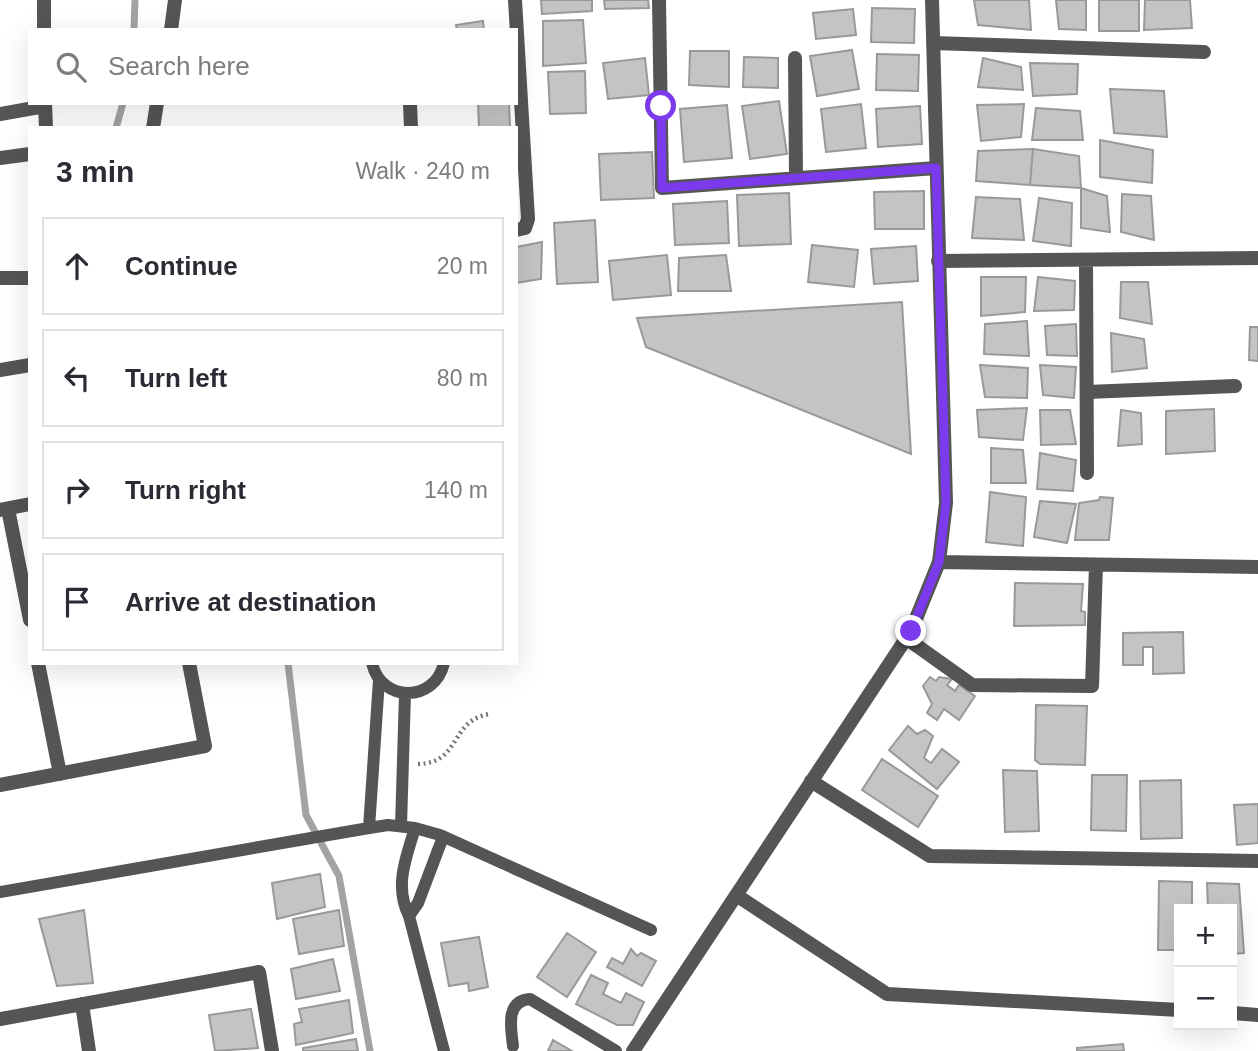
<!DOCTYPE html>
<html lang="en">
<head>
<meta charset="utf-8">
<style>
  :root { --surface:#fff; --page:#f2f2f3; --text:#2b2b33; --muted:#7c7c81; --line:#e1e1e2 }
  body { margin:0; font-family:Helvetica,sans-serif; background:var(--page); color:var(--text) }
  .controls { position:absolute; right:21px; bottom:21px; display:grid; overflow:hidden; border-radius:0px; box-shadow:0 7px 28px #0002 }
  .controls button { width:63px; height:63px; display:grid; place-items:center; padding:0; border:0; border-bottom:2px solid var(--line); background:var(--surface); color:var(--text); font:35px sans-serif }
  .stop { position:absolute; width:21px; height:21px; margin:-16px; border:5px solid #7c3aed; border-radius:50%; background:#fff }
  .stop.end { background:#7c3aed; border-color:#fff; box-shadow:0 2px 7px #0008 }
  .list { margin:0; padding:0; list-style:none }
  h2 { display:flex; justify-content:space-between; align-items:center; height:91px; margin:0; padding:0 28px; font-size:30px }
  h2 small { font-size:23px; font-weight:400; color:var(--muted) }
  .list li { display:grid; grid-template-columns:46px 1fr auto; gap:21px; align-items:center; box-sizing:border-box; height:98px; margin:0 14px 14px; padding:0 14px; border:2px solid var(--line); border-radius:0px }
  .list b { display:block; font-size:26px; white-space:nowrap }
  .list em { font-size:23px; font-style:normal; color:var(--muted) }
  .icon { flex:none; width:38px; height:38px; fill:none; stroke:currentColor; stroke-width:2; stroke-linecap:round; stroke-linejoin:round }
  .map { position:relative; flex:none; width:1258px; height:1051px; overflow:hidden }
  .search { position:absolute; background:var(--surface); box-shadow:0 7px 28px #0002; left:28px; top:28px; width:490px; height:77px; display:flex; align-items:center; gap:18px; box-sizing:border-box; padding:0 24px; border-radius:0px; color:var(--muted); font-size:26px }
  .panel { position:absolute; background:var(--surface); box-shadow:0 7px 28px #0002; left:28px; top:126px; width:490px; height:539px; border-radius:0px }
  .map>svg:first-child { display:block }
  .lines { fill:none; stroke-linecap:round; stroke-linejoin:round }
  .stream { stroke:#a3a3a3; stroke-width:7 }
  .building { fill:#c4c4c4; stroke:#999; stroke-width:2 }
  .path { stroke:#777; stroke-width:4.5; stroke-dasharray:2 3.5; stroke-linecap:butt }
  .service { stroke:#555; stroke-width:12 }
  .minor { stroke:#555; stroke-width:14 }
  .route { stroke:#7c3aed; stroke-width:9 }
</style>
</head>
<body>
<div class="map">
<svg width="1258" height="1051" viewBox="0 0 1258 1051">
  <rect width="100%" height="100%" fill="#fff"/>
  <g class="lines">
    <path class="stream" d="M134 30 135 0
      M116 128 123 103
      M288 663 306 815 339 876 370 1051"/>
  </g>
  <path class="building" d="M541 0H592V11L542 14Z
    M604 0H648L649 8 605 9Z
    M974 0H1029L1031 30 978 25Z
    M1056 0H1086V30L1059 29Z
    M1099 0H1139V31H1099Z
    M1145 0H1190L1192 28 1144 30Z
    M872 8 915 9 914 43 871 42Z
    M853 9 856 35 816 39 813 13Z
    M583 20 586 63 543 66V21Z
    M483 21 484 30H457L456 25Z
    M852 50 859 89 817 96 810 56Z
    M690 51H729V87L689 85Z
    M877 54 919 55 918 91 876 90Z
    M744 57 778 58V88L743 87Z
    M645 58 649 95 608 99 603 63Z
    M983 58 1021 67 1023 90 978 87Z
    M1030 63 1078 64 1077 94 1033 96Z
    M585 71 586 113 550 114 548 72Z
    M1110 89 1164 91 1167 137 1114 133Z
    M779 101 787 154 750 159 742 106Z
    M478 103H509L510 128H479Z
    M861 104 866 148 826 152 821 109Z
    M1024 104 1021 137 981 141 977 105Z
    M727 105 732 158 684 162 680 109Z
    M920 106 922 144 878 147 876 109Z
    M1036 108 1080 111 1083 140H1032Z
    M1100 140 1153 150 1152 183 1100 177Z
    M1033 149 1079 156 1081 188 1030 185Z
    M1033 149 1030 185 976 181 978 151Z
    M652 152 654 198 601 200 599 154Z
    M1081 188 1107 196 1110 232 1081 228Z
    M924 191V229H875L874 192Z
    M789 193 791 244 739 246 737 195Z
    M1122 194 1151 196 1154 240 1121 232Z
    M976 197 1020 199 1024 240 972 238Z
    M1039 198 1072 203 1071 246 1033 241Z
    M727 201 729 243 675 245 673 204Z
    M595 220 598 282 557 284 554 223Z
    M542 242 541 279 516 283V247Z
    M812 245 858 250 854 287 808 282Z
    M916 246 918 281 874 284 871 249Z
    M667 255 671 295 613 300 609 261Z
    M726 255 731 291H678L679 258Z
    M981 277H1026L1025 312 981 316Z
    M1038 277 1075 281 1074 310 1034 311Z
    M1121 282H1148L1152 324 1120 318Z
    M902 302 911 454 646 347 637 318Z
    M1027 321 1029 356 984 354 985 324Z
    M1076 324 1077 356 1047 355 1045 326Z
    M1250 327H1258V361L1249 360Z
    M1111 333 1144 339 1147 368 1112 372Z
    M980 365 1028 368 1027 398 985 397Z
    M1040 365 1076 367 1074 398 1043 395Z
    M1027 408 1023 440 979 437 977 410Z
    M1214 409 1215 451 1166 454V411Z
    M1040 410H1070L1076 444 1041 445Z
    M1121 410 1141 413 1142 444 1118 446Z
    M991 448 1023 450 1026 483H991Z
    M1040 453 1076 460 1073 491 1037 489Z
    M990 492 1026 497 1023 546 986 542Z
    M1100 497 1113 498 1109 540H1075L1079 503 1099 500Z
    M1040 501 1076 504 1067 543 1034 537Z
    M1015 583 1083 584 1081 611 1085 612V625L1014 626Z
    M1183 632 1184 673 1153 674V647H1143V665H1123V633Z
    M930 677 936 681 939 677 952 679 947 685 955 691 959 685 975 696 959 720 944 709 937 720 927 713 932 704 923 686Z
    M1036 705 1087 706 1085 765 1040 764 1035 760Z
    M908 726 917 734 925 730 933 736 924 758 931 763 942 749 959 762 937 789 889 750Z
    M882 759 938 796 918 827 862 790Z
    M1003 770 1037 771 1039 831 1005 832Z
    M1092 775H1127L1126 831 1091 830Z
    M1181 780 1182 838 1141 839 1140 781Z
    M1258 804V843L1237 845 1234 805Z
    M320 874 325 907 277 919 272 883Z
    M1159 881 1192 882V909H1179V950H1158Z
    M1207 883 1239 884 1244 953 1232 954V909H1208Z
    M84 910 93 983 57 986 39 919Z
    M339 910 344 946 299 954 293 919Z
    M567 933 596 952 567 997 537 977Z
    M479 937 488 987 469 991 468 983 449 986 441 943Z
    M631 949 637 956 641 953 656 961 642 986 607 967 612 958 623 964Z
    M333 959 340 991 296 999 291 969Z
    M591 975 608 983 603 994 621 1003 626 993 644 1002 633 1025H617L576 1004Z
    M349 1000 353 1033 296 1045 294 1024 302 1022 299 1009Z
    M251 1009 258 1048 215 1051 209 1015Z
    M356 1039 358 1051H303V1048Z
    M553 1040 572 1051H548Z
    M1123 1044 1124 1051H1077V1048Z"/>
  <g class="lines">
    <path class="path" d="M418 764C462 763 449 720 490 714"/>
    <path class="service" d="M372 663C381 703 435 703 444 663
      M401 826 405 694
      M369 828 379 680
      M443 837 418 903 409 916 444 1051
      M0 892 369 828 388 825 415 828 440 835 651 930
      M409 916C394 886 406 858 415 828
      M513 1046C511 1028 505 1001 530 999L616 1051"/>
    <path class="minor" d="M44 0V30
      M515 0 528 219 525 228 516 230
      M659 0 662 188 936 168
      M171 30 175 0
      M933 43 1204 52
      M795 58 796 178
      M45 103 46 128
      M410 103 411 128
      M0 114 45 106
      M153 128 157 103
      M0 158 30 154
      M1086 260 1087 473
      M938 261 1258 258
      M0 278H30
      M0 370 30 365
      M1087 392 1235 386
      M8 509 30 620
      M0 510 30 504
      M939 562 1258 567
      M906 638 972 685 1092 686 1096 565
      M38 663 60 774
      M811 781 930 856 1258 861
      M0 785 205 746 189 663
      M736 895 887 994 1179 1010
      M82 1004 89 1051
      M1232 1013 1258 1015
      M0 1019 259 972 272 1051
      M633 1051 911 631 939 562 946 503 932 0"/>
  </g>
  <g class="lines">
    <path class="route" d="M661 106 662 188 936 168 946 503 939 562 911 631"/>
  </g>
</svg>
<div class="controls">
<button>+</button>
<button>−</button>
</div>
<div class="stop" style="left:661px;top:106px"></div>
<div class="stop end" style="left:911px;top:631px"></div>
<div class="search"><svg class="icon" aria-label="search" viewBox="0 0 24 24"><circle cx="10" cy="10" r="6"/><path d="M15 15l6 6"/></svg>Search here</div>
<section class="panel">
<h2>3 min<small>Walk · 240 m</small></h2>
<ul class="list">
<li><svg class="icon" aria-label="ahead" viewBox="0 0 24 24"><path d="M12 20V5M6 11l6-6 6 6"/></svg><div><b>Continue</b></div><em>20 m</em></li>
<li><svg class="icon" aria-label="left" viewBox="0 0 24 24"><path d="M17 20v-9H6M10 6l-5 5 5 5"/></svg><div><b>Turn left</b></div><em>80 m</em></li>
<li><svg class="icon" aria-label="right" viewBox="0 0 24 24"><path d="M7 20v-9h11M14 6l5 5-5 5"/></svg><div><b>Turn right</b></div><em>140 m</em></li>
<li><svg class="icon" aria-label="arrive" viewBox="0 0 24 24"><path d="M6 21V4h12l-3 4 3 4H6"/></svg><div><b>Arrive at destination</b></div></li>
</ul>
</section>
</div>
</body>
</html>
